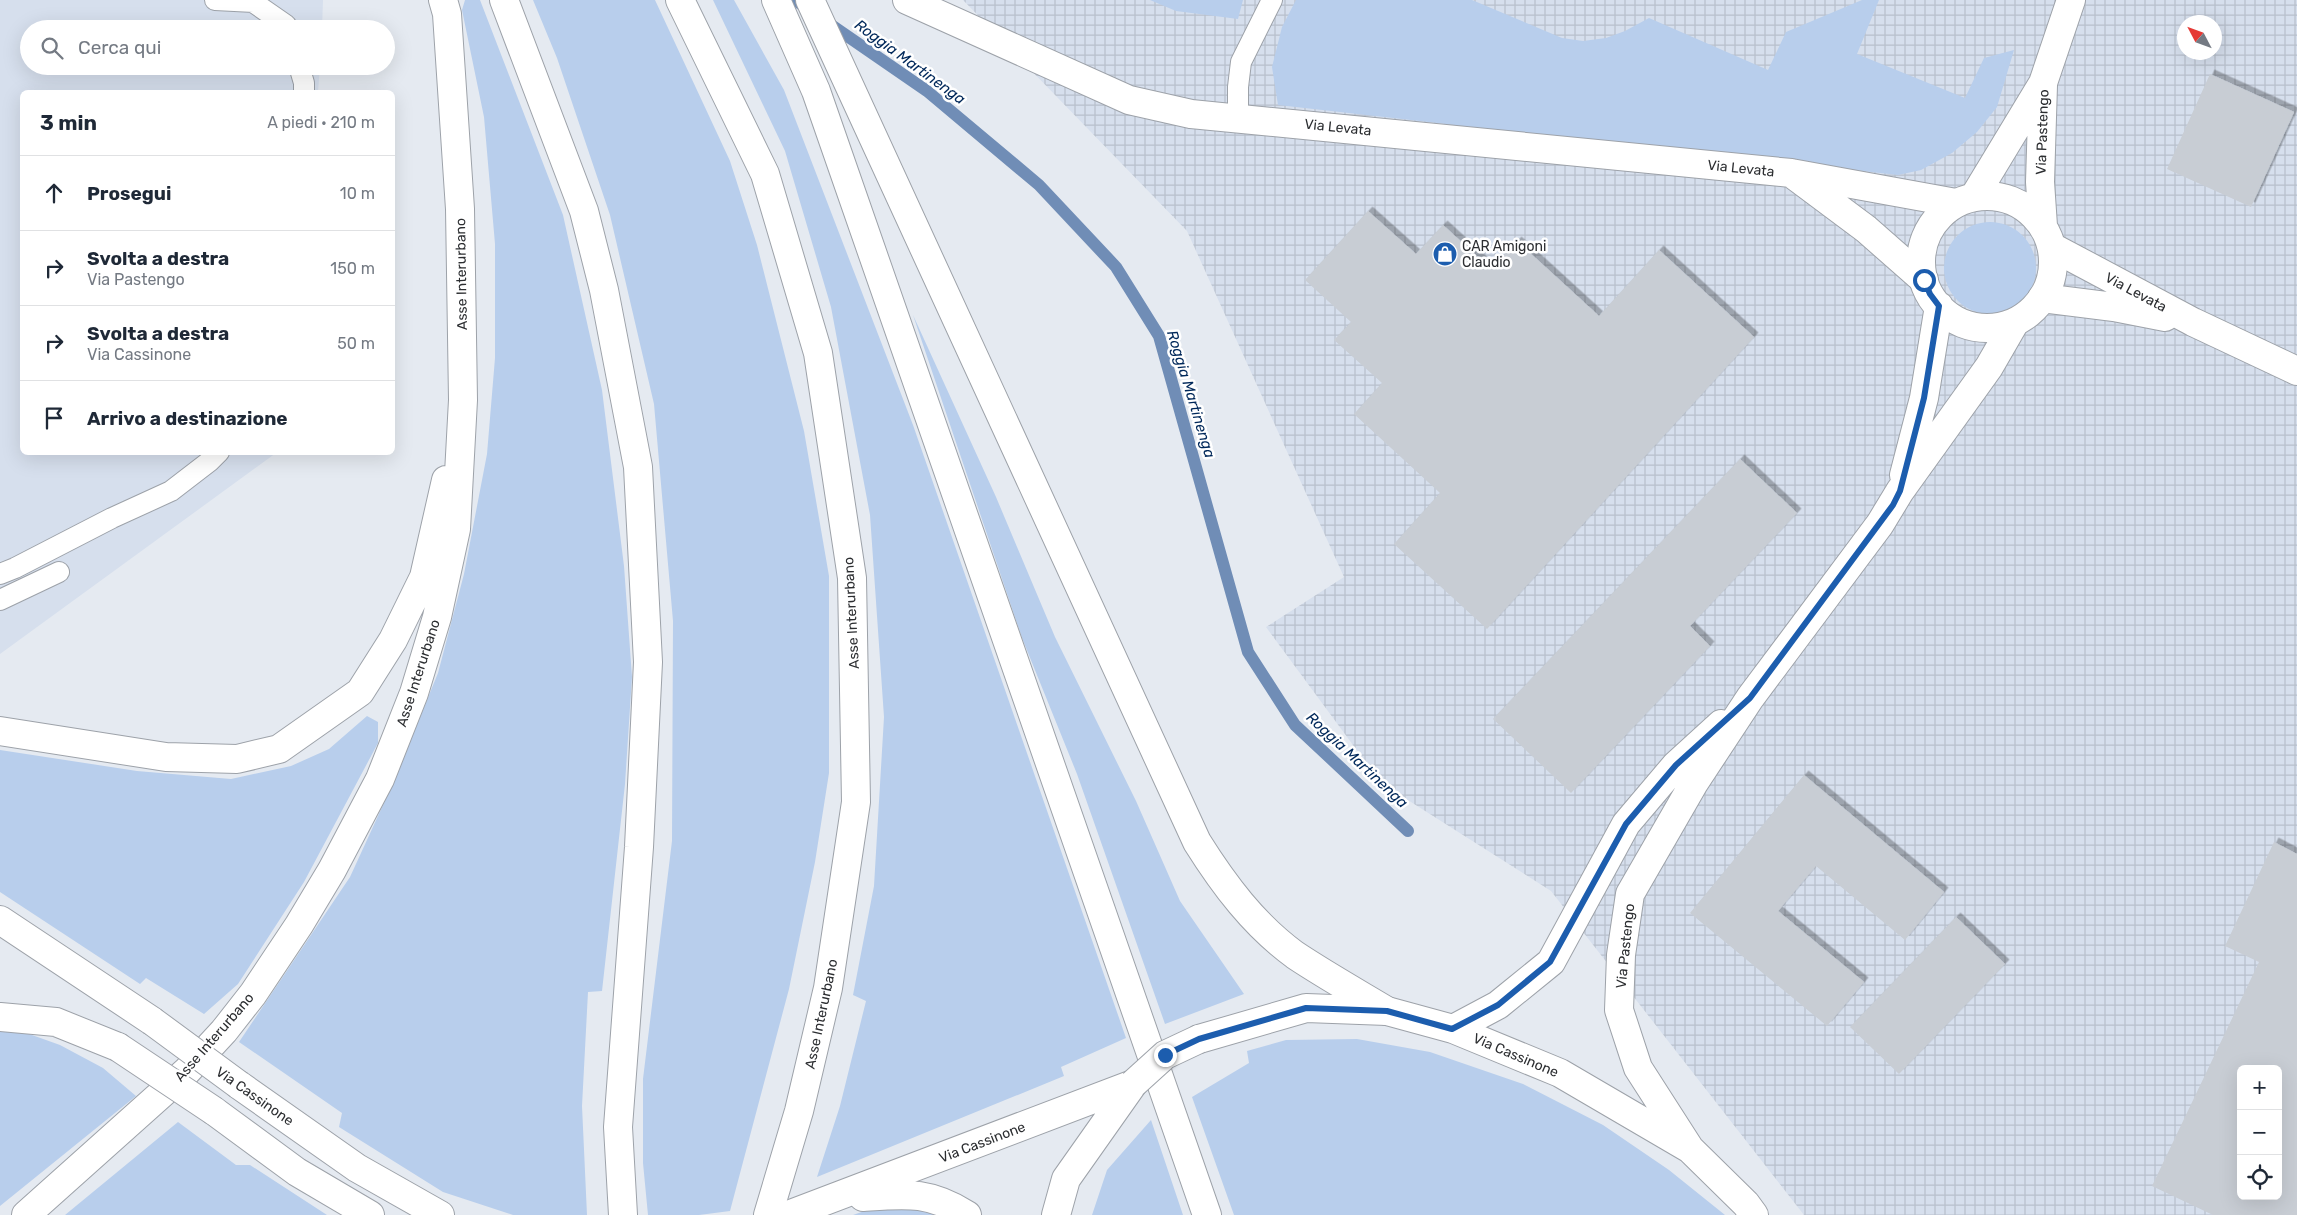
<!DOCTYPE html>
<html lang="it">
<head>
<meta charset="utf-8">
<style>
  :root { --surface:#fff; --page:#f6f6f7; --text:#1f2937; --muted:#747a83; --line:#e0e1e3 }
  body { margin:0; font-family:Rubik,sans-serif; background:var(--page); color:var(--text) }
  .controls { position:absolute; right:15px; bottom:15px; display:grid; overflow:hidden; border-radius:8px; box-shadow:0 5px 20px #0002 }
  .controls button { width:45px; height:45px; display:grid; place-items:center; padding:0; border:0; border-bottom:1px solid var(--line); background:var(--surface); color:var(--text); font:25px sans-serif }
  .compass { position:absolute; left:2177px; top:15px; width:45px; height:45px; border-radius:50%; background:var(--surface); box-shadow:0 5px 20px #0002; rotate:311deg }
  .stop { position:absolute; width:15px; height:15px; margin:-11px; border:4px solid #1c5dae; border-radius:50%; background:#fff }
  .stop.end { background:#1c5dae; border-color:#fff; box-shadow:0 1px 5px #0008 }
  .list { margin:0; padding:0; list-style:none }
  h2 { display:flex; justify-content:space-between; align-items:center; height:65px; margin:0; padding:0 20px; font-size:21px }
  h2 small { font-size:16px; font-weight:400; color:var(--muted) }
  .list li { display:grid; grid-template-columns:32px 1fr auto; gap:15px; align-items:center; box-sizing:border-box; height:75px; padding:0 20px; border-top:1px solid var(--line) }
  .list b { display:block; font-size:19px; white-space:nowrap }
  .list p { margin:0; font-size:16px; white-space:nowrap; color:var(--muted) }
  .list em { font-size:16px; font-style:normal; color:var(--muted) }
  .icon { flex:none; width:28px; height:28px; fill:none; stroke:currentColor; stroke-width:2; stroke-linecap:round; stroke-linejoin:round }
  .map { position:relative; flex:none; width:2297px; height:1215px; overflow:hidden }
  .search { position:absolute; background:var(--surface); box-shadow:0 5px 20px #0002; left:20px; top:20px; width:375px; height:55px; display:flex; align-items:center; gap:12px; box-sizing:border-box; padding:0 18px; border-radius:28px; color:var(--muted); font-size:19px }
  .panel { position:absolute; background:var(--surface); box-shadow:0 5px 20px #0002; left:20px; top:90px; width:375px; height:365px; border-radius:8px }
  .map>svg:first-child { display:block }
  .built { fill:#d6dfed }
  .industrial { fill:url(#industrial-grid); fill-rule:evenodd }
  .green { fill:#b8ceec }
  .lines { fill:none; stroke-linecap:round; stroke-linejoin:round }
  .stream { stroke:#708db6; stroke-width:12 }
  .building { fill:#c8cdd4; fill-rule:evenodd; filter:url(#shadow) }
  .service-casing { stroke:#9da2a9; stroke-width:22 }
  .minor-casing { stroke:#9da2a9; stroke-width:30 }
  .secondary-casing { stroke:#9da2a9; stroke-width:30 }
  .primary-casing { stroke:#9da2a9; stroke-width:30 }
  .trunk-casing { stroke:#9da2a9; stroke-width:30 }
  .service { stroke:#fff; stroke-width:20 }
  .minor { stroke:#fff; stroke-width:28 }
  .secondary { stroke:#fff; stroke-width:28 }
  .primary { stroke:#fff; stroke-width:28 }
  .trunk { stroke:#fff; stroke-width:28 }
  .secondary-bridge-casing { stroke:#9da2a9; stroke-width:30; stroke-linecap:butt }
  .primary-bridge-casing { stroke:#9da2a9; stroke-width:30; stroke-linecap:butt }
  .trunk-bridge-casing { stroke:#9da2a9; stroke-width:30; stroke-linecap:butt }
  .secondary-bridge { stroke:#fff; stroke-width:28 }
  .primary-bridge { stroke:#fff; stroke-width:28 }
  .trunk-bridge { stroke:#fff; stroke-width:28 }
  .route { stroke:#1c5dae; stroke-width:6 }
  .labels { text-anchor:middle; stroke-width:5; stroke-linejoin:round; paint-order:stroke }
  .street-label { font-size:14px; fill:#2c2e31; stroke:#fff }
  .poi-label { font-size:14px; fill:#2c2e31; stroke:#fff; text-anchor:start }
  .water-label { font-size:15px; font-style:italic; fill:#00285a; stroke:#fff }
</style>
</head>
<body>
<div class="map">
<svg width="2297" height="1215" viewBox="0 0 2297 1215">
  <defs>
    <pattern id="industrial-grid" width="8" height="8" patternUnits="userSpaceOnUse" patternTransform="scale(1.25)"><rect width="8" height="8" fill="#d6dfed"/><path d="M0 4h8M4 0v8" fill="none" stroke="#b8c0cc"/></pattern>
    <filter id="shadow"><feDropShadow dx="4.5" dy="-4.5" stdDeviation="0" flood-color="#0004"/></filter>
  </defs>
  <rect width="100%" height="100%" fill="#e5eaf1"/>
  <path class="built" d="M0 0H323L322 29H29V66H320L318 92H22V452L276 453 0 654Z"/>
  <path class="industrial" d="M963 0H2297V1215H1804L1551 891 1381 783 1266 627 1344 577 1187 231ZM2184 22H2214V52H2184ZM2241 1069H2278V1196H2241Z"/>
  <path class="green" d="M465 0H480L563 215 602 390 624 566 632 677 625 784 602 991 588 992 582 1106 587 1215H513L443 1192 339 1127 342 1113 239 1042 350 877 394 781 438 673 464 574 487 454 495 358V244L484 117 462 10Z
    M533 0H655L730 161 757 245 804 431 829 576V773L815 862 789 989 730 1211 699 1215H648L643 1163V1079L672 841 673 621 654 404 610 215 557 58Z
    M713 0H734L784 90 913 425 1126 1038 1061 1067 1064 1076 817 1177 840 1106 866 1001 853 995 874 886 884 717 870 515 831 307 785 151Z
    M1150 0H1243L1238 19 1176 11Z
    M1296 0H1472L1562 38 1583 41 1606 38 1625 31 1649 18 1768 70 1786 32 1862 0H1879L1857 54 1965 98 1984 58 2014 50 1997 107 1977 132 1952 153 1921 170 1898 175 1278 105 1272 67 1282 27Z
    M1944 268a46 46 0 1 1 92 0a46 46 0 1 1-92 0Z
    M913 315 996 497 1055 637 1136 801 1180 901 1244 994 1165 1024 1077 774 1022 638Z
    M367 716 378 722V743L304 882 238 984 204 1014 146 978 140 984 0 892V750L137 771 231 779 291 766 329 749Z
    M18 1030 60 1045 103 1068 136 1096 0 1206V1032Z
    M1357 1039 1430 1052 1523 1084 1603 1125 1669 1170 1725 1215H1234L1192 1097 1249 1063 1247 1051 1286 1040Z
    M1151 1120 1183 1215H1092L1107 1170Z
    M178 1122 236 1165H250L327 1215H65Z
    M916 1203 958 1215H853L873 1208Z"/>
  <g class="lines">
    <path class="stream" d="M795 0 927 91 1039 185 1116 267 1159 336 1248 652 1295 725 1408 831"/>
  </g>
  <path class="building" d="M2210 74 2294 112 2251 207 2167 169Z
    M1368 211 1416 254 1443 225 1491 269 1517 241 1599 316 1659 250 1754 337 1487 629 1394 544 1440 493 1354 414 1382 383 1334 340 1351 322 1305 280Z
    M1740 459 1797 513 1690 626 1710 646 1571 793 1493 719Z
    M1804 775 1944 892 1905 940 1816 866 1778 911 1864 982 1827 1026 1690 913Z
    M2274 842 2297 854V1215H2213L2152 1186 2259 962 2225 946ZM2241 1069H2278V1196H2241Z
    M1956 917 2005 964 1899 1074 1850 1027Z"/>
  <g class="lines">
    <defs>
      <path id="service" d="M215 0 254 2
        M250 0 286 25 287 29
        M299 66 304 83V92
        M1238 117V87L1241 62 1272 0
        M0 574 15 568 112 518 171 491 210 461 219 452
        M0 600 59 572"/>
      <path id="minor" d="M907 0 1129 100 1191 114 1791 173
        M2052 247 2193 322 2297 371
        M1924 280 1866 229 1791 173 1956 203
        M2042 298 2114 307 2165 317"/>
      <path id="secondary" d="M0 920 152 1021
        M239 1085 357 1168 440 1215"/>
      <path id="primary" d="M1921 262a66 66 0 1 1 132 0a66 66 0 1 1-132 0Z
        M1974 197 2043 83 2071 0
        M2043 226 2040 182 2043 85
        M1904 475 1924 398 1939 306
        M1453 1029 1498 1005 1551 962 1626 824 1676 765 1721 724
        M1199 1039 1306 1008 1387 1011 1453 1029 1560 1073 1690 1149 1746 1204 1754 1215
        M1690 1149 1638 1068 1619 1010 1621 955 1630 894 1694 783 1750 698 1880 524 1900 491 1989 367 2015 322
        M863 1197C907 1194 929 1191 967 1215
        M788 1215 1133 1084
        M1056 1215 1066 1179 1133 1084"/>
      <path id="trunk" d="M504 0 584 211 604 290 638 467 648 662 639 847 618 1127 623 1215
        M680 0 765 174 818 353 852 578 856 802 828 988 799 1111 768 1215
        M776 0 816 91 1207 1215
        M810 0 1197 842C1224 885 1254 925 1295 955 1325 975 1357 993 1387 1011
        M0 731 166 757 237 759 279 749 360 692 393 640 424 577 446 480
        M0 1017 56 1022 118 1047
        M214 1111 297 1172 370 1215
        M26 1215 187 1071 224 1031 253 994 299 925 332 870 380 779 414 693 437 617 456 529 463 400 460 209 447 14 443 0"/>
    </defs>
    <use href="#service" class="service-casing"/>
    <use href="#minor" class="minor-casing"/>
    <use href="#secondary" class="secondary-casing"/>
    <use href="#primary" class="primary-casing"/>
    <use href="#trunk" class="trunk-casing"/>
    <use href="#service" class="service"/>
    <use href="#minor" class="minor"/>
    <use href="#secondary" class="secondary"/>
    <use href="#primary" class="primary"/>
    <use href="#trunk" class="trunk"/>
    <defs>
      <path id="secondary-bridge" d="M152 1021 239 1085"/>
      <path id="primary-bridge" d="M1133 1084 1165 1055 1199 1039"/>
      <path id="trunk-bridge" d="M118 1047 214 1111"/>
    </defs>
    <use href="#secondary-bridge" class="secondary-bridge-casing"/>
    <use href="#primary-bridge" class="primary-bridge-casing"/>
    <use href="#trunk-bridge" class="trunk-bridge-casing"/>
    <use href="#secondary-bridge" class="secondary-bridge"/>
    <use href="#primary-bridge" class="primary-bridge"/>
    <use href="#trunk-bridge" class="trunk-bridge"/>
  </g>
  <g class="lines">
    <path class="route" d="M1165 1055 1199 1039 1306 1008 1387 1011 1452 1029 1498 1005 1550 962 1626 824 1676 765 1750 698 1893 505 1900 491 1924 398 1939 306 1930 294 1924 280"/>
  </g>
  <defs>
    <symbol id="shop-disc" viewBox="-11 -11 22 22"><circle r="9.5" fill="#1c5dae" stroke="#fff"/><path d="M-5-2.5h2.3a2.7 3.5 0 0 1 5.4 0H5L5.5 6h-11ZM-1.5-2.5h3a1.5 2.3 0 0 0-3 0Z" fill="#fff"/></symbol>
  </defs>
  <g fill-rule="evenodd">
    <use href="#shop-disc" x="1431" y="240" width="28" height="28"/>
  </g>
  <g class="labels">
    <g class="street-label">
      <text transform="translate(1338 127) rotate(6)" y="5">Via Levata</text>
      <text transform="translate(2042 132) rotate(-88)" y="5">Via Pastengo</text>
      <text transform="translate(1741 168) rotate(6)" y="5">Via Levata</text>
      <text transform="translate(461 274) rotate(-91)" y="5">Asse Interurbano</text>
      <text transform="translate(2136 292) rotate(28)" y="5">Via Levata</text>
      <text transform="translate(851 613) rotate(-93)" y="5">Asse Interurbano</text>
      <text transform="translate(418 673) rotate(-72)" y="5">Asse Interurbano</text>
      <text transform="translate(1625 946) rotate(-84)" y="5">Via Pastengo</text>
      <text transform="translate(821 1014) rotate(-78)" y="5">Asse Interurbano</text>
      <text transform="translate(214 1037) rotate(-49)" y="5">Asse Interurbano</text>
      <text transform="translate(1516 1055) rotate(23)" y="5">Via Cassinone</text>
      <text transform="translate(255 1096) rotate(35)" y="5">Via Cassinone</text>
      <text transform="translate(982 1142) rotate(-21)" y="5">Via Cassinone</text>
    </g>
    <g class="poi-label">
      <text x="1462" y="251">CAR Amigoni<tspan x="1462" dy="16">Claudio</tspan></text>
    </g>
    <g class="water-label">
      <text transform="translate(910 62) rotate(36)" y="5">Roggia Martinenga</text>
      <text transform="translate(1191 394) rotate(73)" y="5">Roggia Martinenga</text>
      <text transform="translate(1357 760) rotate(43)" y="5">Roggia Martinenga</text>
    </g>
  </g>
</svg>
<div class="controls">
<button>+</button>
<button>−</button>
<button><svg class="icon" aria-label="locate" viewBox="0 0 24 24"><circle cx="12" cy="12" r="6"/><path d="M12 2v4M12 18v4M2 12h4M18 12h4"/></svg></button>
</div>
<svg class="compass" viewBox="-18 -18 36 36"><path d="M0-13l5 13h-10z" fill="#e53935"/><path d="M0 13l5-13h-10z" fill="#747a83"/></svg>
<div class="stop" style="left:1924px;top:280px"></div>
<div class="stop end" style="left:1165px;top:1055px"></div>
<div class="search"><svg class="icon" aria-label="search" viewBox="0 0 24 24"><circle cx="10" cy="10" r="6"/><path d="M15 15l6 6"/></svg>Cerca qui</div>
<section class="panel">
<h2>3 min<small>A piedi · 210 m</small></h2>
<ul class="list">
<li><svg class="icon" aria-label="ahead" viewBox="0 0 24 24"><path d="M12 20V5M6 11l6-6 6 6"/></svg><div><b>Prosegui</b></div><em>10 m</em></li>
<li><svg class="icon" aria-label="right" viewBox="0 0 24 24"><path d="M7 20v-9h11M14 6l5 5-5 5"/></svg><div><b>Svolta a destra</b><p>Via Pastengo</p></div><em>150 m</em></li>
<li><svg class="icon" aria-label="right" viewBox="0 0 24 24"><path d="M7 20v-9h11M14 6l5 5-5 5"/></svg><div><b>Svolta a destra</b><p>Via Cassinone</p></div><em>50 m</em></li>
<li><svg class="icon" aria-label="arrive" viewBox="0 0 24 24"><path d="M6 21V4h12l-3 4 3 4H6"/></svg><div><b>Arrivo a destinazione</b></div></li>
</ul>
</section>
</div>
</body>
</html>
